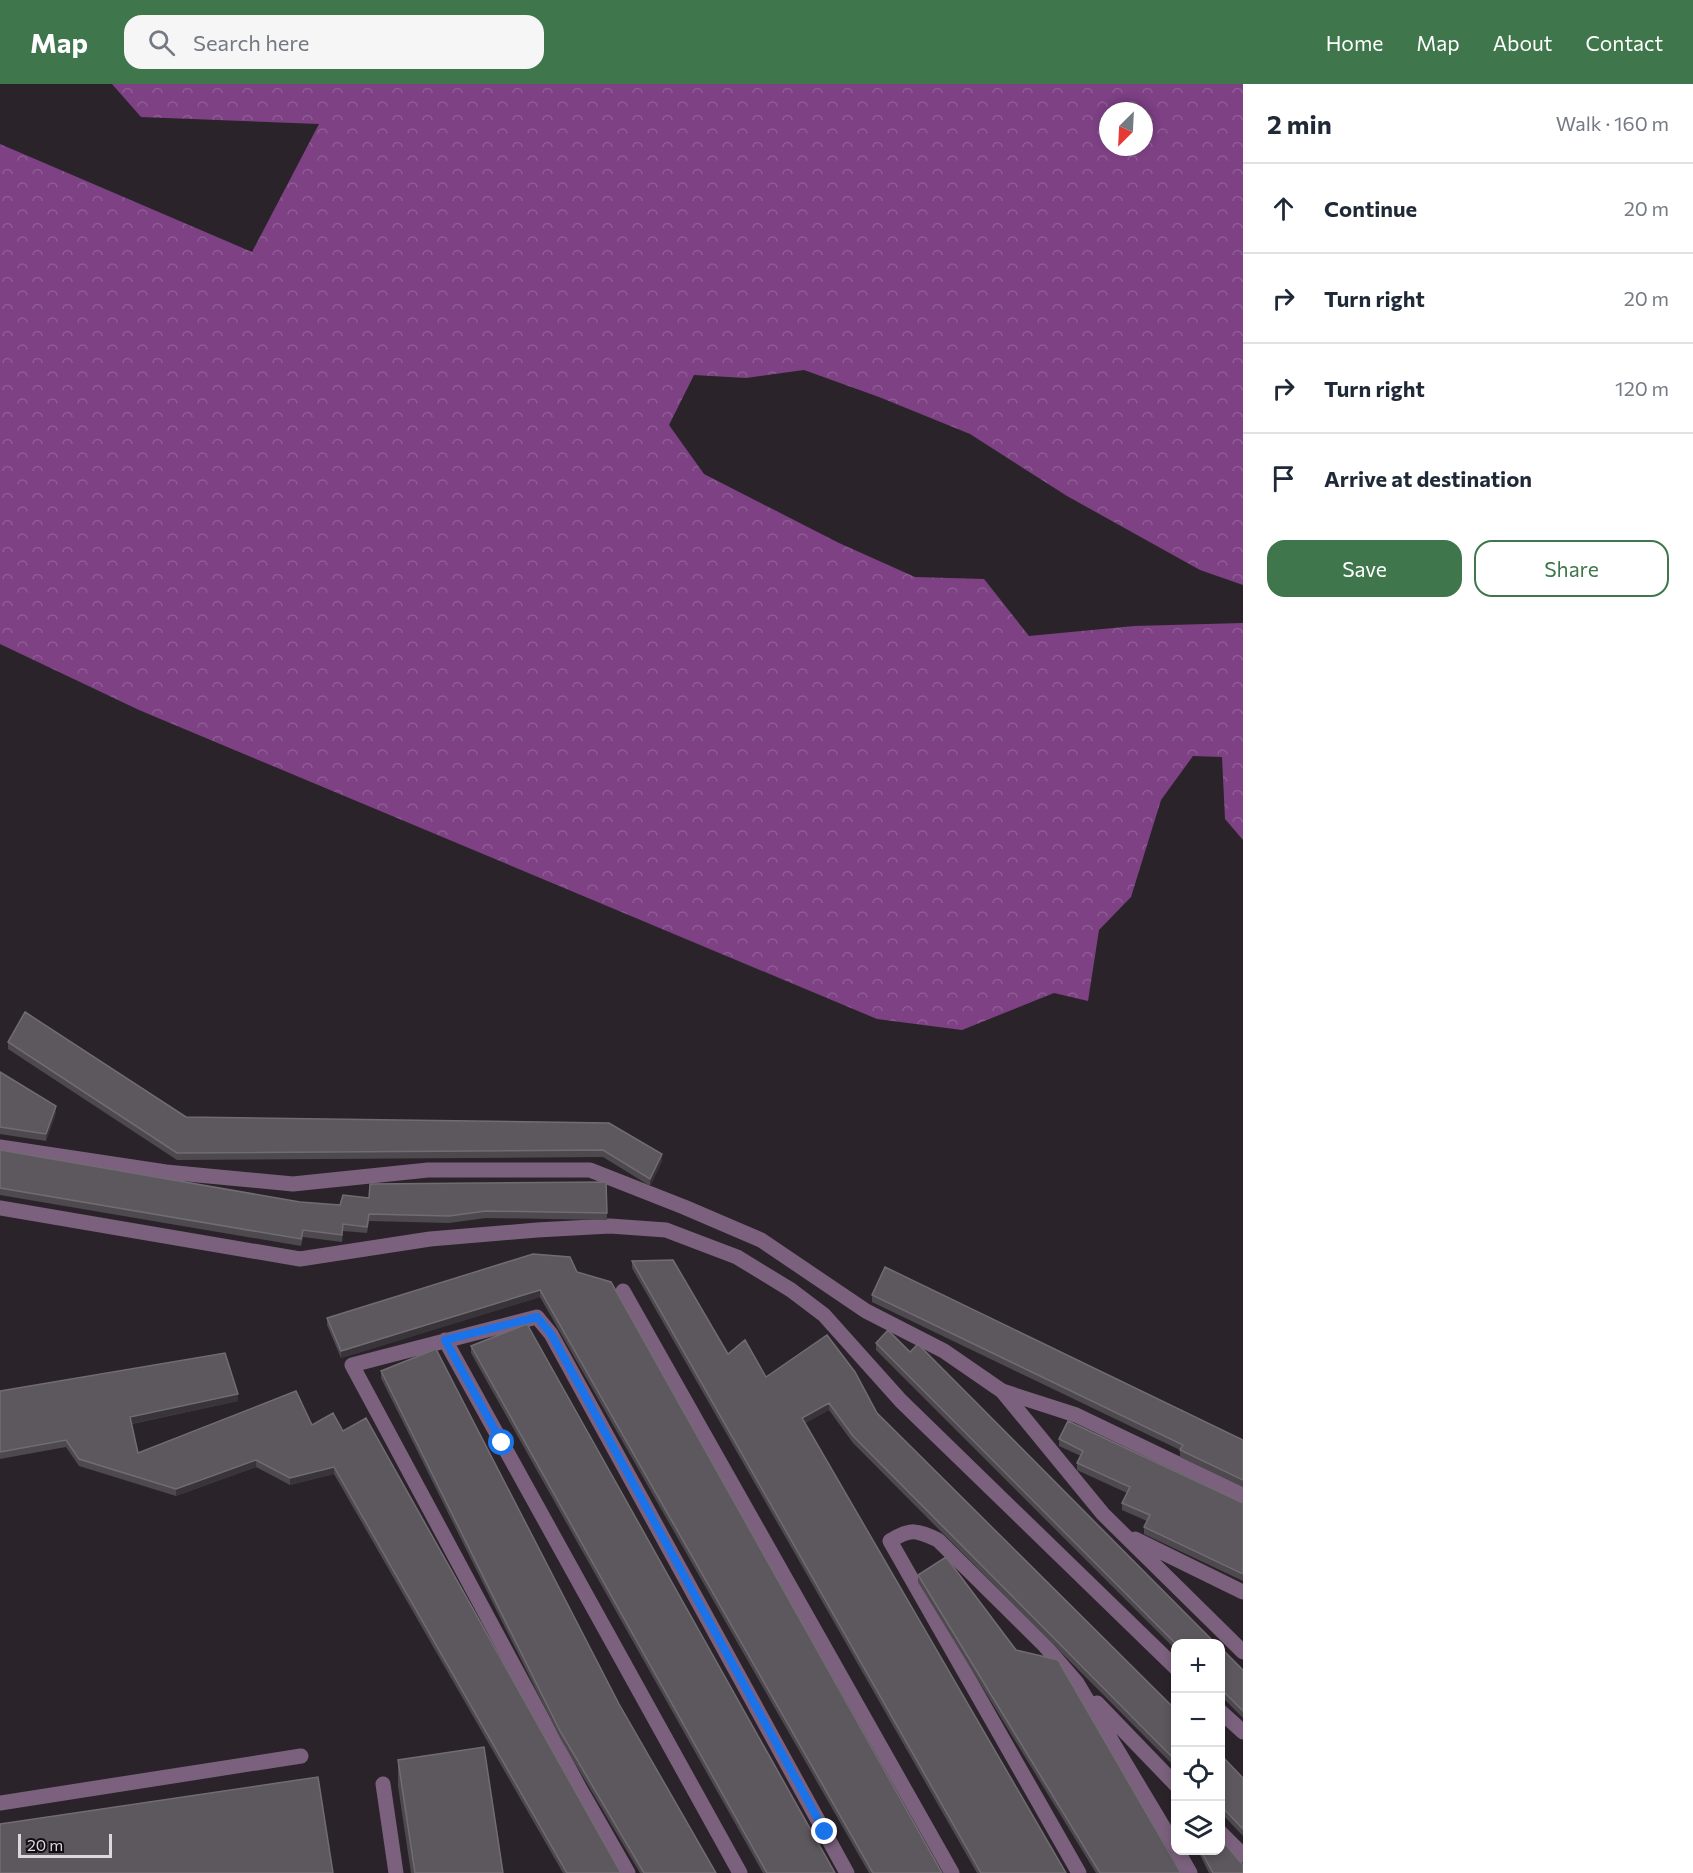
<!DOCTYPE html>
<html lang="en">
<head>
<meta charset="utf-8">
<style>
  :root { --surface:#fff; --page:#f6f6f7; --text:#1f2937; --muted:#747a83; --line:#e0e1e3; --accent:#3f764c }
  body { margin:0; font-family:Commissioner,sans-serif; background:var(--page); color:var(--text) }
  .controls { position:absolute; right:18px; bottom:18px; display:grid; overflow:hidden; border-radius:12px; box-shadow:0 3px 9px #0003 }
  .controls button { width:54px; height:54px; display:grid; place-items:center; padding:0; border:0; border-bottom:2px solid var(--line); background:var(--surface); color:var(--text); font:30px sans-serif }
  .compass { position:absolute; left:1099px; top:18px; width:54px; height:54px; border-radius:50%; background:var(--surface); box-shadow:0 3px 9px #0003; rotate:204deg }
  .scale { position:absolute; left:18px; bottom:15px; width:94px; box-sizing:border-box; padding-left:6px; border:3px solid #dcd8dc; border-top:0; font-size:16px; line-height:21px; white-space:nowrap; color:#dcd8dc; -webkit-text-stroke:4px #110f11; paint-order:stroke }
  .stop { position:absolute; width:18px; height:18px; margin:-14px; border:4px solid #1a73e8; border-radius:50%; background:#fff }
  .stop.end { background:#1a73e8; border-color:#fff; box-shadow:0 2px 6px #0008 }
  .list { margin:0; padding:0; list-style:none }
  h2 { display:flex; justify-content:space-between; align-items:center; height:78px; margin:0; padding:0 24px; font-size:26px }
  h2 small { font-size:20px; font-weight:400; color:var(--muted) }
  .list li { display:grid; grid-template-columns:39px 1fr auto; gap:18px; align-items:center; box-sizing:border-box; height:90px; padding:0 24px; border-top:2px solid var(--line) }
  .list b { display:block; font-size:22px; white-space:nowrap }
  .list em { font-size:20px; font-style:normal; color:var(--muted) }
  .actions { display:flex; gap:12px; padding:18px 24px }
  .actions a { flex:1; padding:14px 0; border:2px solid var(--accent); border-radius:18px; text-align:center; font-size:21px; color:var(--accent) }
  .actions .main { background:var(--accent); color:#fff }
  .icon { flex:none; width:33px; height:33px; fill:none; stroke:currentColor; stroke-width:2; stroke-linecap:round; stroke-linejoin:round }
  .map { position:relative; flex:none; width:1243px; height:1789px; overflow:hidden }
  header { display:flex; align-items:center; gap:36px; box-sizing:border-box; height:84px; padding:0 30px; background:var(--accent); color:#fff }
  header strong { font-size:28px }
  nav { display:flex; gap:33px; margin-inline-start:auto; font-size:21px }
  .search { width:420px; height:54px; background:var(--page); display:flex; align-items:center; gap:15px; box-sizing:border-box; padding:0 21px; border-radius:18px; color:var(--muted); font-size:22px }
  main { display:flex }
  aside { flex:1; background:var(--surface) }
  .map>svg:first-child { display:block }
  .forest { fill:url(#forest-crowns); fill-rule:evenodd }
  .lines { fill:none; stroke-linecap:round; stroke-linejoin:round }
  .minor { stroke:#7c617f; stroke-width:15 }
  .wall { fill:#4e494f }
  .shaded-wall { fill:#39343a }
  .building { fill:#5d585e; stroke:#716c72; stroke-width:1.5 }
  .route { stroke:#1a73e8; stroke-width:8 }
</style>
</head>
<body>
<header>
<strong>Map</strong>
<div class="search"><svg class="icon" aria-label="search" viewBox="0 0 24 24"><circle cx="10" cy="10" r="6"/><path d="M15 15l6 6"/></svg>Search here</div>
<nav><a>Home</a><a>Map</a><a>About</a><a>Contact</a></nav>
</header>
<main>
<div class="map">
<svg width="1243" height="1789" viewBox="0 0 1243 1789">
  <defs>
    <pattern id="forest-crowns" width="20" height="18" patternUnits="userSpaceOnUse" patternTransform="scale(1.5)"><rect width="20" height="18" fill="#7d4184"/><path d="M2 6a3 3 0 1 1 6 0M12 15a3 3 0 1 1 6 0" fill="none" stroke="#8f5c95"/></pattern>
  </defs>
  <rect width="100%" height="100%" fill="#2a242a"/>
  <path class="forest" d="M112 0H1243V501L1200 486 1067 412 970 350 879 313 804 286 746 294 694 291 669 341 704 390 839 459 915 493 984 495 1029 552 1134 542 1243 539V756L1225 735 1222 673 1193 672 1161 716 1131 813 1099 846 1088 917 1054 909 962 946 877 935 139 626 0 560V60L252 168 319 40 141 33ZM1108 27H1144V63H1108Z"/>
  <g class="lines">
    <path class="minor" d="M0 1063 166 1088 293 1100 428 1086H590L684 1123 761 1156 866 1227 944 1267 1002 1307 1076 1331 1243 1411
      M0 1124 300 1175 430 1155 537 1146 610 1142 666 1146 737 1173 791 1206 824 1231 901 1317 1176 1584
      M623 1207 952 1789
      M445 1256 740 1789
      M1002 1307 1103 1430 1243 1568
      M1135 1455 1243 1508
      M1097 1619 1176 1701
      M1220 1627 1243 1648
      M383 1700 396 1789
      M0 1719 301 1672
      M1220 1748 1243 1771
      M1177 1766 1190 1789
      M628 1789 580 1705 352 1281 537 1233 551 1250 847 1789
      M1079 1789 890 1457C911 1444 916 1446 938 1456L1045 1562 1077 1599 1176 1764"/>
  </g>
  <path class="wall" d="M8 958 186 1033 609 1039 662 1077 650 1102 603 1073 177 1076 8 965Z
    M0 988 56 1029 46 1057 0 1050Z
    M0 1066 300 1118 340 1121 369 1114 606 1098 607 1136 486 1134 449 1139 369 1137 367 1149 343 1147 342 1158 303 1153 301 1162 0 1111Z
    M632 1177 728 1270 766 1293 877 1329 1176 1626V1684L853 1359 829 1326 805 1339 1066 1789H977L632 1184Z
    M577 1188 942 1789H869L540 1213 341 1274 327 1241V1234Z
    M872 1211 1243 1356V1403L1180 1373V1366L872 1218Z
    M876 1259 910 1268 1176 1560V1566L876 1266Z
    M471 1262 835 1789H763L471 1269Z
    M381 1287 716 1789H640L560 1654 381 1294Z
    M0 1307 238 1317 132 1340 138 1369 312 1341 343 1347 621 1789H563L334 1390 290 1401 256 1383 176 1412 79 1382 66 1363 0 1375Z
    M1059 1355 1243 1419V1497L1144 1450V1443L1147 1437 1122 1426V1419L1127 1409 1077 1386V1379L1081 1372 1059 1362Z
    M918 1491 1181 1789H1096L918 1498Z
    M1221 1564 1243 1586V1634L1221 1612Z
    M1221 1671 1243 1694V1752L1221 1729Z
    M398 1676 503 1789H411L398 1702Z
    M1198 1767H1221L1243 1789H1209Z"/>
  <path class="shaded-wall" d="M56 1022V1029L46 1057V1050Z
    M662 1070V1077L650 1102V1095Z
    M540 1206V1213L341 1274V1267Z
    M238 1310V1317L130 1340V1333Z
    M829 1319V1326L802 1341V1334Z
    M256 1376V1383L176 1412V1405Z
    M334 1383V1390L290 1401V1394Z"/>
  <path class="building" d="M25 928 186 1033 609 1039 662 1070 650 1095 603 1066 177 1069 8 958Z
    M0 988 56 1022 46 1050 0 1043Z
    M0 1066 300 1118 340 1121 343 1111 369 1114 370 1100 606 1098 607 1129 486 1127 449 1132 369 1130 367 1143 343 1140 342 1151 303 1146 301 1155 0 1104Z
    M533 1170 570 1173 577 1188 611 1198 942 1789H873L540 1206 341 1267 327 1234Z
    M673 1176 728 1270 745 1256 766 1293 827 1251 855 1288 877 1329 1176 1626V1677L853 1352 829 1319 802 1334 1066 1789H981L632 1177Z
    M885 1183 1243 1356V1396L1180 1366 1183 1361 872 1211Z
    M527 1240 835 1789H767L471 1262Z
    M888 1246 910 1268 918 1260 1216 1560H1176L876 1259Z
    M436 1265 619 1620 716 1789H644L560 1647 381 1287Z
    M225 1269 238 1310 130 1333 138 1369 296 1307 312 1341 333 1329 343 1347 366 1334 621 1789H567L334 1383 290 1394 256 1376 176 1405 79 1375 66 1356 0 1368V1307Z
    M1068 1337 1243 1419V1490L1144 1443 1150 1431 1122 1419 1130 1403 1077 1379 1083 1367 1059 1355Z
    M946 1473 1016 1566 1058 1576 1181 1789H1100L918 1491Z
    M1221 1564 1243 1586V1627L1221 1605Z
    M484 1663 503 1789H415L398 1676Z
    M1221 1671 1243 1694V1745L1221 1722Z
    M318 1693 333 1789H0V1740Z
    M1221 1755 1243 1781V1789H1213L1201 1767H1221Z"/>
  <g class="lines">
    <path class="route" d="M502 1359 445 1256 537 1233 551 1250 825 1748"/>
  </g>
</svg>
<div class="controls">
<button>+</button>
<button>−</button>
<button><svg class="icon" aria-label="locate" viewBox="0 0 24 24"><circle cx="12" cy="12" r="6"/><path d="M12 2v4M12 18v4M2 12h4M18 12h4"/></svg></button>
<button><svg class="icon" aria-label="layers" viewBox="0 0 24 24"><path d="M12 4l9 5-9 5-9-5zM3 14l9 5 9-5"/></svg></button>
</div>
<svg class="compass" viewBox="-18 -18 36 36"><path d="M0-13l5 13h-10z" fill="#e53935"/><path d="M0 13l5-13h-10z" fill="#747a83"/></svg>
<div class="scale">20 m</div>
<div class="stop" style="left:502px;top:1359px"></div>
<div class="stop end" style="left:825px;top:1748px"></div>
</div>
<aside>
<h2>2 min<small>Walk · 160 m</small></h2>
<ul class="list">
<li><svg class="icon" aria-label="ahead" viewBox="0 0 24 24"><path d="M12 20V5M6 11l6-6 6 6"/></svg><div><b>Continue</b></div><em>20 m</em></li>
<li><svg class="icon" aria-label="right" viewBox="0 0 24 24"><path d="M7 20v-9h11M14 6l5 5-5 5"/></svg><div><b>Turn right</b></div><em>20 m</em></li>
<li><svg class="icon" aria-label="right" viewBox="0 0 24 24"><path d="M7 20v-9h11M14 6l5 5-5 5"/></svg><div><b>Turn right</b></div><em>120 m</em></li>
<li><svg class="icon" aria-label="arrive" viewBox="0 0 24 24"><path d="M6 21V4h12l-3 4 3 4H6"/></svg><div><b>Arrive at destination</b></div></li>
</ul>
<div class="actions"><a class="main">Save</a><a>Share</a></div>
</aside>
</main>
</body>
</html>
